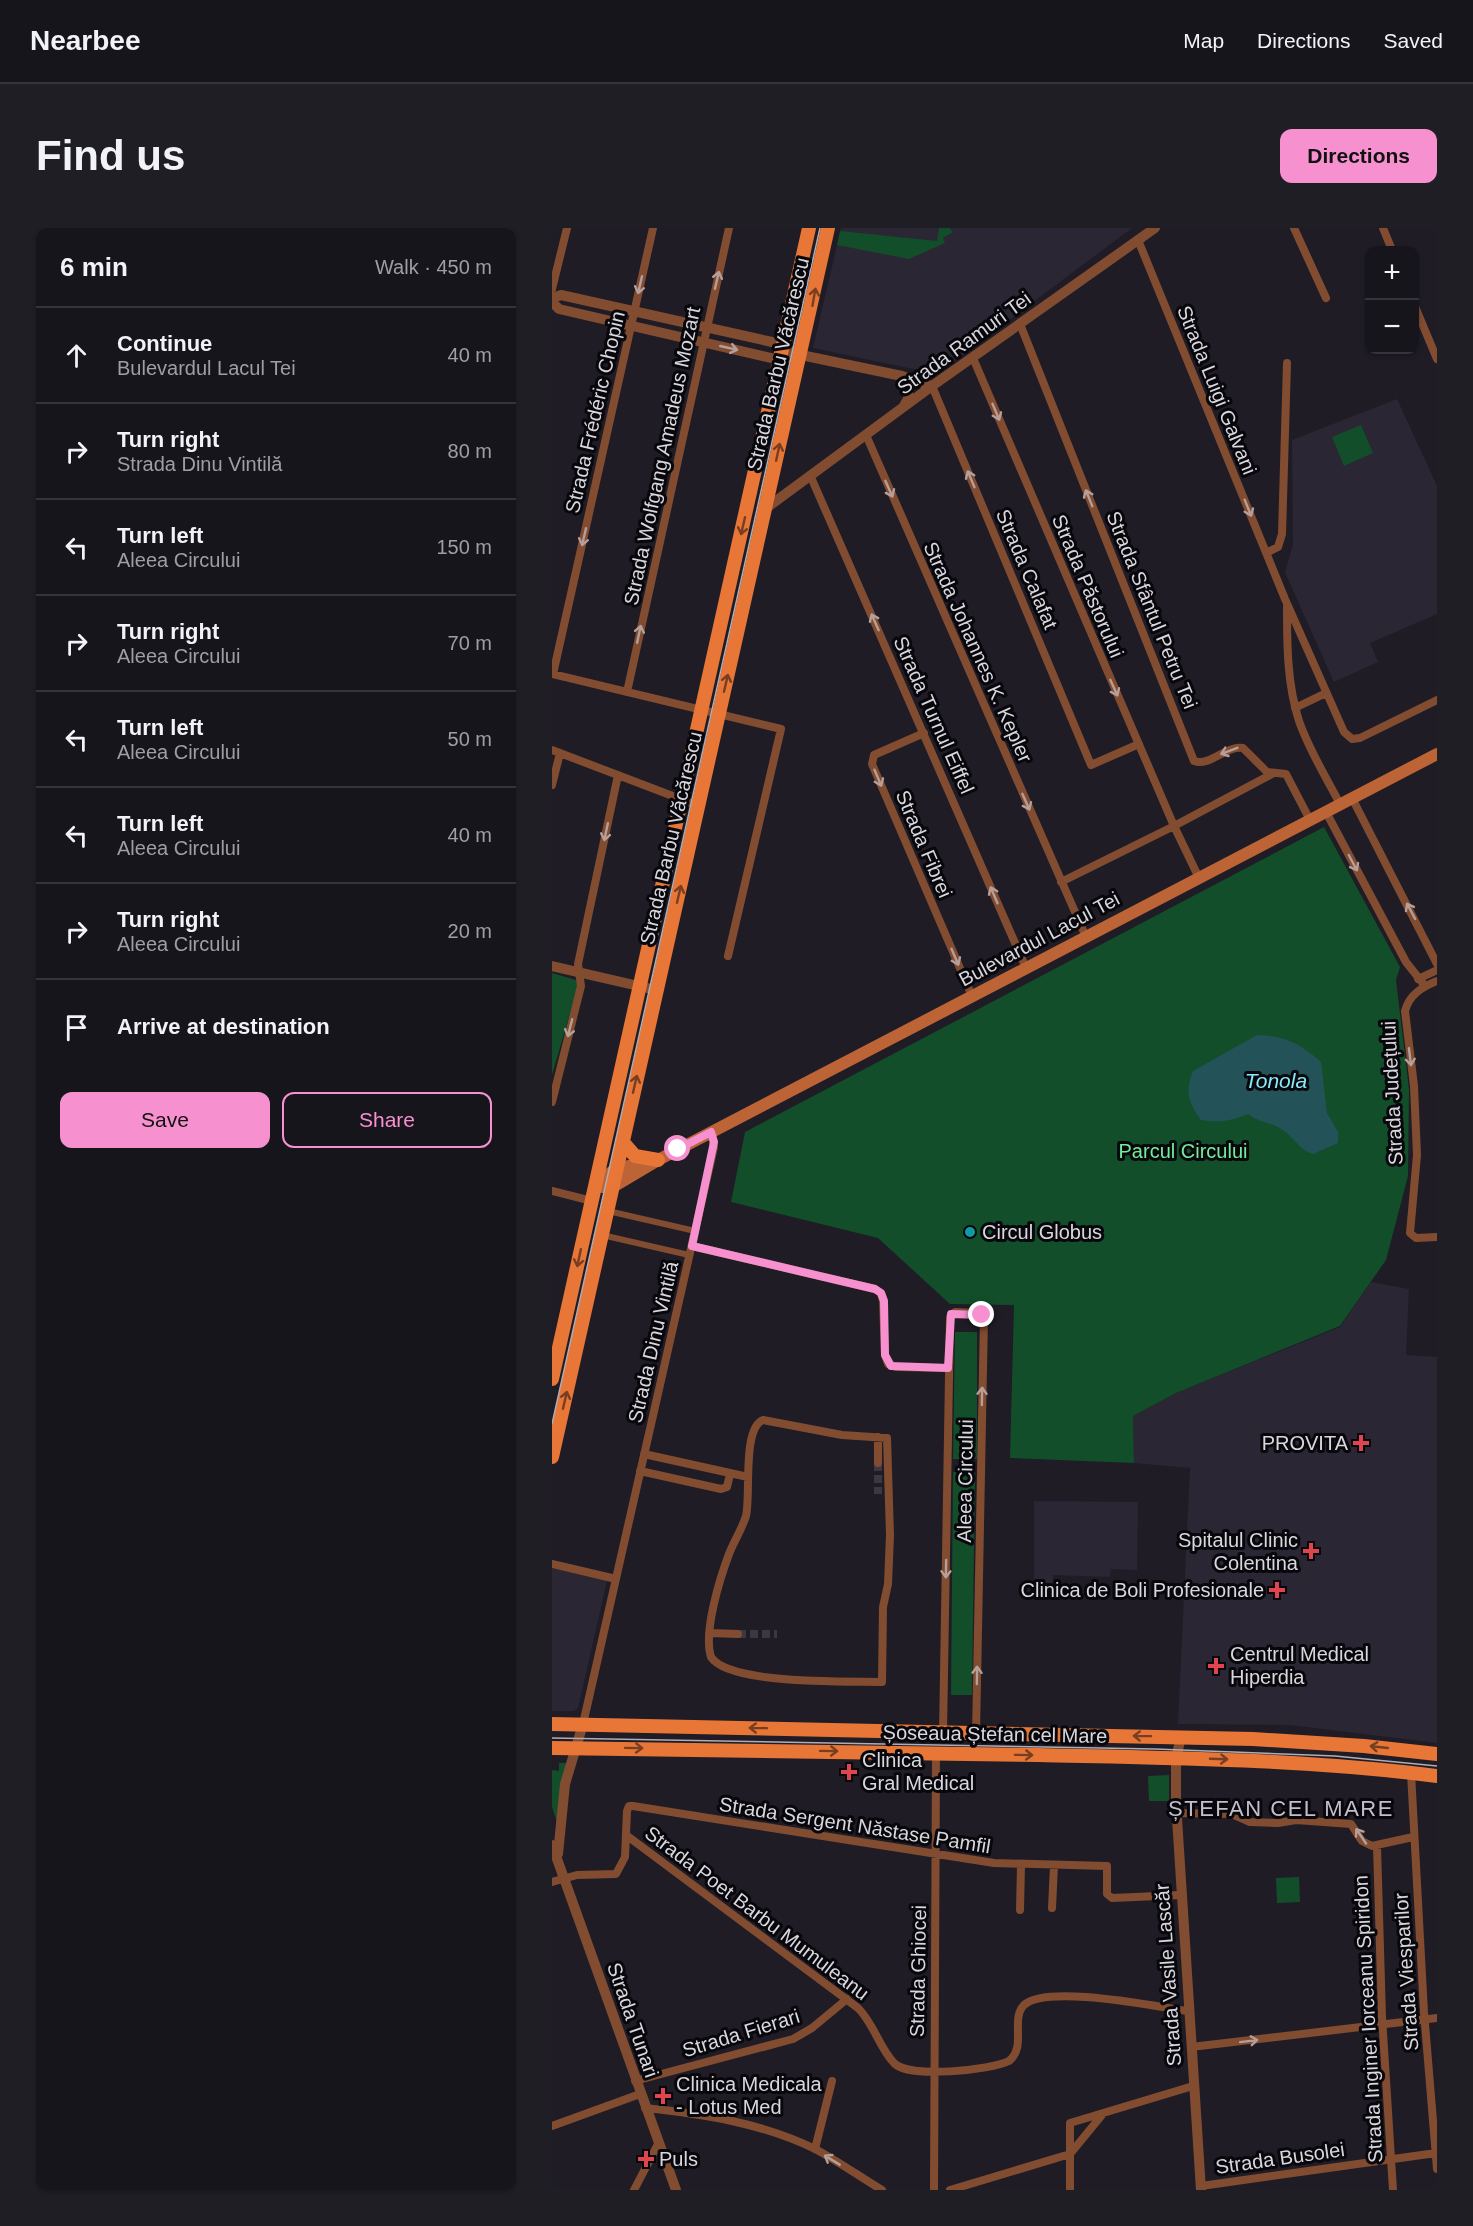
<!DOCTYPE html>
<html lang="en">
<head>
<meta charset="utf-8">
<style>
  :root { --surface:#17151c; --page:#201e25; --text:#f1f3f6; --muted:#9e9fa3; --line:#36343b; --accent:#f690cf }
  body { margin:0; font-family:Arial,sans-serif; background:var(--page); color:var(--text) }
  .controls { position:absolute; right:18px; top:18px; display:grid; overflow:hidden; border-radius:12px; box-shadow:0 2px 4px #0004 }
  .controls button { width:54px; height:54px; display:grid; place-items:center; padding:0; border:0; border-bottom:2px solid var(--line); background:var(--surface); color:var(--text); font:30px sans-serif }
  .stop { position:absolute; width:18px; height:18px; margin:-14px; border:4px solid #f690cf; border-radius:50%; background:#fff }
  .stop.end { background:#f690cf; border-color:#fff; box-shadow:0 2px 6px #0008 }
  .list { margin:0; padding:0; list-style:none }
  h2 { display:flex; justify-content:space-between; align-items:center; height:78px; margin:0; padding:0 24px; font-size:26px }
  h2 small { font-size:20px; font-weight:400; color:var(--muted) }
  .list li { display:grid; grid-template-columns:39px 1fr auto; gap:18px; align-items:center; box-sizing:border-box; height:96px; padding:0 24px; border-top:2px solid var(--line) }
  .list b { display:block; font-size:22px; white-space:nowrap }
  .list p { margin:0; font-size:20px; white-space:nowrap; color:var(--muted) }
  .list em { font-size:20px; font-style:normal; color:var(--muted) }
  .actions { display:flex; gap:12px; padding:18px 24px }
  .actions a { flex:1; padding:14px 0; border:2px solid var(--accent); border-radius:12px; text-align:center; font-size:21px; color:var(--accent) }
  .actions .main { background:var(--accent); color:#111 }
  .icon { flex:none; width:33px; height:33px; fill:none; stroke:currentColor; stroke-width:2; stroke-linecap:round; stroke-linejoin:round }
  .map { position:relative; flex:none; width:885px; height:1962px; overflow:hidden; border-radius:12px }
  header { display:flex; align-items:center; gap:36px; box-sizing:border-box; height:84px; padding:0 30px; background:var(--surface); border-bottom:2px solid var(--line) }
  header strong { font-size:28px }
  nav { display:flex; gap:33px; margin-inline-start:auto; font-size:21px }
  .intro { display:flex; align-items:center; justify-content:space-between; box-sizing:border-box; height:144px; padding:0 36px }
  h1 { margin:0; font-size:42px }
  .button { padding:15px 27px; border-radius:12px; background:var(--accent); color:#111; font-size:21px; font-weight:700 }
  main { display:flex; gap:36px; padding:0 36px }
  aside { flex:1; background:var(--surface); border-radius:12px; box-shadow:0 2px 4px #0004 }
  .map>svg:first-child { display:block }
  .built { fill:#2a2634 }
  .green { fill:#124e2a }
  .water { fill:#245259 }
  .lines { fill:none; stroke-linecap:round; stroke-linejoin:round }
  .minor-tunnel { stroke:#3b3842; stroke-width:8; stroke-dasharray:8 4; stroke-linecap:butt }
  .pedestrian { stroke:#824c30; stroke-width:6 }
  .minor { stroke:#824c30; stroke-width:8 }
  .tertiary { stroke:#824c30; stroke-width:10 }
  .secondary { stroke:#bc6435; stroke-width:12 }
  .primary { stroke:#e87637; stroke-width:14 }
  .tram { stroke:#afadb5; stroke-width:1.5 }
  .oneway { stroke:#b69f98 }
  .oneway2 { stroke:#783e21 }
  .route { stroke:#f690cf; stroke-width:8 }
  .culture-dot { fill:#0f9aa8; stroke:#08070b; stroke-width:2 }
  .health-dot { fill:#e0444e; stroke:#08070b; stroke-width:2 }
  .labels { text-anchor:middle; stroke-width:6; stroke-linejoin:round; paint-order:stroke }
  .street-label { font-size:20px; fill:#d9d7de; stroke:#08070b }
  .park-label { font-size:20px; fill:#73ec9c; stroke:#08070b }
  .poi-label { font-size:20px; fill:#d9d7de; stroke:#08070b; text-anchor:start }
  .water-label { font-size:21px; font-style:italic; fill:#87e9f9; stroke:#08070b }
  .quarter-label { font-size:22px; letter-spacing:1.5px; fill:#c2becb; stroke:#08070b }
</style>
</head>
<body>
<header>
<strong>Nearbee</strong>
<nav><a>Map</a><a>Directions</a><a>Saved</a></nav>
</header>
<div class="intro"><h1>Find us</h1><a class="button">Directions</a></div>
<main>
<aside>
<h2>6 min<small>Walk · 450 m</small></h2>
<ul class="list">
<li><svg class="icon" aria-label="ahead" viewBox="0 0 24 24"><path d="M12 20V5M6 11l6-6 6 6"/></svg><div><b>Continue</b><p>Bulevardul Lacul Tei</p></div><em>40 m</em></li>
<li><svg class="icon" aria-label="right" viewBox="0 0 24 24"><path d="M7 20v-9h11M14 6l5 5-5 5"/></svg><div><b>Turn right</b><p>Strada Dinu Vintilă</p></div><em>80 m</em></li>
<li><svg class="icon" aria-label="left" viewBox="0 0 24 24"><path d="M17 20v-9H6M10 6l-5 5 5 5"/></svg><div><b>Turn left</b><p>Aleea Circului</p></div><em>150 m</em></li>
<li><svg class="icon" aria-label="right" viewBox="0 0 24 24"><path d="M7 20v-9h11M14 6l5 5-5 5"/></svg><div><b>Turn right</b><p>Aleea Circului</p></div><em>70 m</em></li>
<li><svg class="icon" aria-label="left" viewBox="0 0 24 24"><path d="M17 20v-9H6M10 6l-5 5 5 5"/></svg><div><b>Turn left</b><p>Aleea Circului</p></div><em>50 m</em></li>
<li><svg class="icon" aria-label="left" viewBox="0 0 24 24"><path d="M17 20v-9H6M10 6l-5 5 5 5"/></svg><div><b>Turn left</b><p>Aleea Circului</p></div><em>40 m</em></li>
<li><svg class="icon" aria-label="right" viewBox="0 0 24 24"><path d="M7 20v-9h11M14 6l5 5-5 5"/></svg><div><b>Turn right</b><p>Aleea Circului</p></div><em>20 m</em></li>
<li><svg class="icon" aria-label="arrive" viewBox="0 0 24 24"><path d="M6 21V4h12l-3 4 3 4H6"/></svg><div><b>Arrive at destination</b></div></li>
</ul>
<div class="actions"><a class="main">Save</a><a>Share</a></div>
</aside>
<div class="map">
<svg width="885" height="1962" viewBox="0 0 885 1962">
  <rect width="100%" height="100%" fill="#1f1c26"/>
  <path class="built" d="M289 0H580L385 146 261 120Z
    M845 171 885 258V386L818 415 826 434 782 454 733 344 741 316 740 212Z
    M819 1054 857 1061 854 1127 885 1129V1515L738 1497 626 1496 638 1240 582 1235 581 1188 624 1165 788 1099Z
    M482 1273 586 1274 585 1342 559 1341 558 1349 501 1347V1358H482Z
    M0 1340 55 1353 26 1480 22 1483H0Z"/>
  <path class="green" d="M387 0H397L401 4 391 10 393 15 357 31 285 17 288 3 385 13Z
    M809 197 821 225 792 238 780 209Z
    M772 599 848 739 844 752 857 861 856 948 834 1032 788 1098 624 1165 581 1188 582 1235 458 1230 462 1077 398 1076 326 1010 179 974 193 904Z
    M0 745 24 752 26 758 0 847Z
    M403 1104H425V1231H401Z
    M401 1244H423L420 1467H399Z
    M7 1535H14L5 1594 0 1579V1542L7 1543Z
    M617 1547V1573H597L596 1548Z
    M747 1649 748 1674 725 1675 724 1650Z"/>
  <path class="water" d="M705 807C734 808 748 816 769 834L775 885 786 904V915L761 926C748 922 742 910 731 902 720 894 707 895 696 886 679 893 668 895 649 892 636 874 633 864 641 843Z"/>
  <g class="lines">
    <path class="minor-tunnel" d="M326 1235V1266
      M186 1406H225"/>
    <path class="pedestrian" d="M56 983 143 1003
      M50 1007 137 1027"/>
    <path class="minor" d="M742 0 774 70
      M831 0 840 22
      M586 12 733 371 792 504 800 511 808 510 885 472
      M0 61 15 0
      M862 76 885 131
      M468 96 642 533C658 539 674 517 691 520L715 544 734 546 758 592
      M421 130 622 598 647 650
      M380 158 539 537 587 516
      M314 207 534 709
      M258 247 474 740
      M714 325 726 319 730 306 735 135
      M735 378C735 416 735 456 747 493 757 522 774 549 788 576
      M0 446 229 501 176 728
      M1 446 101 0
      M75 464 177 0
      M743 480 774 465
      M372 505 322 527 320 536 420 768
      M0 522 147 578
      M0 557 8 525
      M800 570 885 736
      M774 584 854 734 873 758
      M509 654 622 598 720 546
      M866 751 885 742
      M885 753C870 759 857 767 853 783L862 858 865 927 858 1005 864 1010 885 1009
      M0 874 29 758 26 736 66 547
      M0 963 40 973
      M140 1018 323 1061 329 1065 331 1073 333 1127 336 1136 344 1139 396 1140
      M211 1192 290 1207 335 1210 338 1307 336 1356 331 1379 330 1454C296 1453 177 1457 159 1429 151 1404 168 1350 177 1326 182 1313 190 1301 194 1288 199 1268 190 1200 211 1192Z
      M92 1226 196 1249
      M326 1235V1209
      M88 1243 169 1261 175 1259 178 1246
      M0 1336 64 1351
      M157 1405 186 1406
      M31 1496 162 919 159 904
      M391 1505 398 1089 403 1084 427 1085 432 1089 424 1506
      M859 1545 872 1784 885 1941
      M624 1585 680 1586 698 1594 726 1595 744 1592 799 1596 810 1613 820 1618 861 1609
      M74 1607 306 1780C322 1796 327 1819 342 1835 356 1851 439 1842 457 1833 475 1819 458 1791 472 1777 495 1756 605 1779 636 1783
      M825 1618 830 1789 841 1962
      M0 1654 25 1647 64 1646 73 1629 75 1583 77 1578H81L442 1635 555 1638V1666L560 1670 629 1667
      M500 1680 502 1638
      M468 1682 469 1637
      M639 1819 885 1790
      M83 1853 241 1811 260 1800 295 1771
      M93 1880C151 1886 210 1895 263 1921 286 1933 308 1949 330 1962
      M0 1898 88 1866
      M263 1921 280 1853
      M518 1926 550 1887
      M649 1958 884 1925
      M82 1962 106 1916
      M382 1962 384 1525
      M398 1962 518 1926
      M518 1962V1895L641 1858"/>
    <path class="tertiary" d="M0 70 9 67 220 114 249 127 350 148 380 158
      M0 74 7 81 228 132 249 127
      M350 148 357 169 352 178
      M213 281 380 158 603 0
      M0 738 104 762
      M629 1509 624 1530V1575L649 1962
      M0 1617 124 1962
      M6 1626 13 1556 31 1496"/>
    <path class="secondary" d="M102 933 63 941 43 958 59 960 106 932 885 526"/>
    <path class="primary" d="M70 913 83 928 106 932
      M0 1151 257 0
      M0 1229 276 0
      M0 1496 701 1511 812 1518 885 1526
      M0 1520C162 1521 324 1524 486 1527 619 1530 753 1531 885 1548"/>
    <path class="tram" d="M0 1196 268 0
      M0 1510 603 1521 783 1528 885 1538"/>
  </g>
  <defs><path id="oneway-shaft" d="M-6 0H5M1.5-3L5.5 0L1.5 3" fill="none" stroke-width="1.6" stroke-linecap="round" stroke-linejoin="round" transform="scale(1.5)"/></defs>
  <g class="oneway">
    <use href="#oneway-shaft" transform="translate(165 52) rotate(-77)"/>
    <use href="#oneway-shaft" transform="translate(88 57) rotate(103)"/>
    <use href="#oneway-shaft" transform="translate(177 120) rotate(13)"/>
    <use href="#oneway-shaft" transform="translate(444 184) rotate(67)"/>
    <use href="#oneway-shaft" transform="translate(419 251) rotate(-113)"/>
    <use href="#oneway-shaft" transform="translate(337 261) rotate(66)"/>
    <use href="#oneway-shaft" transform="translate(537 270) rotate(-112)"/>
    <use href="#oneway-shaft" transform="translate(696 280) rotate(68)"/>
    <use href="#oneway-shaft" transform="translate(32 309) rotate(103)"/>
    <use href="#oneway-shaft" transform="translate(323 394) rotate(-114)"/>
    <use href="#oneway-shaft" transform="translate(87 406) rotate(-78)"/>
    <use href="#oneway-shaft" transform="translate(562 460) rotate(66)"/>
    <use href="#oneway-shaft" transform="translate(677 523) rotate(159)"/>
    <use href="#oneway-shaft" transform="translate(326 550) rotate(67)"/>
    <use href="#oneway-shaft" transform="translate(474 574) rotate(66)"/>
    <use href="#oneway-shaft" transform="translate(54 604) rotate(102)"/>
    <use href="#oneway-shaft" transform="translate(801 635) rotate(62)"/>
    <use href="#oneway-shaft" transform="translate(442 667) rotate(-113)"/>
    <use href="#oneway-shaft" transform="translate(859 683) rotate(-118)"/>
    <use href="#oneway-shaft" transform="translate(403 729) rotate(67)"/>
    <use href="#oneway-shaft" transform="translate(18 800) rotate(104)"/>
    <use href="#oneway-shaft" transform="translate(858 829) rotate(83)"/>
    <use href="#oneway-shaft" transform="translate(430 1168) rotate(-89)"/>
    <use href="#oneway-shaft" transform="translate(394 1341) rotate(91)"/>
    <use href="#oneway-shaft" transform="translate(425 1447) rotate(-89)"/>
    <use href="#oneway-shaft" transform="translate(809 1608) rotate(-124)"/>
    <use href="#oneway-shaft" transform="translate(697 1813) rotate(-7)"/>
    <use href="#oneway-shaft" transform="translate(280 1932) rotate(-149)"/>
  </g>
  <g class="oneway2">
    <use href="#oneway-shaft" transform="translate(262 69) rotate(-80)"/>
    <use href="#oneway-shaft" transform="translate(226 224) rotate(-78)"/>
    <use href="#oneway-shaft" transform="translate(191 298) rotate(103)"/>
    <use href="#oneway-shaft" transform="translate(174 455) rotate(-77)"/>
    <use href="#oneway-shaft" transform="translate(127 666) rotate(-77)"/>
    <use href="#oneway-shaft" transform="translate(83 856) rotate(-77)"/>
    <use href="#oneway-shaft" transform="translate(27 1030) rotate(102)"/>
    <use href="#oneway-shaft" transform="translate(13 1172) rotate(-77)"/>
    <use href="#oneway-shaft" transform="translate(206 1500) rotate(-179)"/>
    <use href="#oneway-shaft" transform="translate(590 1508) rotate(-179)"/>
    <use href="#oneway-shaft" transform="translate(827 1519) rotate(-174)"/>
    <use href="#oneway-shaft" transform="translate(82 1520) rotate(1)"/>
    <use href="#oneway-shaft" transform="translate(277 1523) rotate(1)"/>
    <use href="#oneway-shaft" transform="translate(472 1527) rotate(1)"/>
    <use href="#oneway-shaft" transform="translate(667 1531) rotate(2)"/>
  </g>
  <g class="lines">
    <path class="route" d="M126 921 159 904 162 914 140 1018 323 1061 329 1065 332 1073 333 1127 339 1138 396 1140 399 1086 430 1087"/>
  </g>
  <circle class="culture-dot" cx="418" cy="1004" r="6"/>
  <g class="health-dot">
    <path d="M806 1206h6v6h6v6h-6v6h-6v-6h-6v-6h6z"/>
    <path d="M756 1314h6v6h6v6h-6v6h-6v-6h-6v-6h6z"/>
    <path d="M722 1353h6v6h6v6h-6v6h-6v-6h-6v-6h6z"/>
    <path d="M661 1429h6v6h6v6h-6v6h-6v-6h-6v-6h6z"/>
    <path d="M294 1535h6v6h6v6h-6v6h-6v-6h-6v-6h6z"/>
    <path d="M108 1859h6v6h6v6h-6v6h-6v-6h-6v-6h6z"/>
    <path d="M91 1922h6v6h6v6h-6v6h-6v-6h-6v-6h6z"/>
  </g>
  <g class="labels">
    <g class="street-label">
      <text transform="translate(412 115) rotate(-36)" y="7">Strada Ramuri Tei</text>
      <text transform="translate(226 136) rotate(-77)" y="7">Strada Barbu Văcărescu</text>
      <text transform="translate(665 162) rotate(68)" y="7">Strada Luigi Galvani</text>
      <text transform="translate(43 184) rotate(-77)" y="7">Strada Frédéric Chopin</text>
      <text transform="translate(110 228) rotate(-78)" y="7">Strada Wolfgang Amadeus Mozart</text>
      <text transform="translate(475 341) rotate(67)" y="7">Strada Calafat</text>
      <text transform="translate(536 358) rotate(67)" y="7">Strada Păstorului</text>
      <text transform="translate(600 382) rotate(68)" y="7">Strada Sfântul Petru Tei</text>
      <text transform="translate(426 424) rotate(66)" y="7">Strada Johannes K. Kepler</text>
      <text transform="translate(382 487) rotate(66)" y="7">Strada Turnul Eiffel</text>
      <text transform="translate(119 610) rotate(-77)" y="7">Strada Barbu Văcărescu</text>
      <text transform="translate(372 616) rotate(67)" y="7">Strada Fibrei</text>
      <text transform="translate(487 711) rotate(-28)" y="7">Bulevardul Lacul Tei</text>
      <text transform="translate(840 865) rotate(-93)" y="7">Strada Județului</text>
      <text transform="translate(101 1114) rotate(-77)" y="7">Strada Dinu Vintilă</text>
      <text transform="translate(413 1253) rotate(-89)" y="7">Aleea Circului</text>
      <text transform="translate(443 1506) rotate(1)" y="7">Șoseaua Ștefan cel Mare</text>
      <text transform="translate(303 1597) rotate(9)" y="7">Strada Sergent Năstase Pamfil</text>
      <text transform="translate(205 1685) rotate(37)" y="7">Strada Poet Barbu Mumuleanu</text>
      <text transform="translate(366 1743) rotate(-89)" y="7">Strada Ghiocei</text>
      <text transform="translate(854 1744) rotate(-94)" y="7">Strada Viesparilor</text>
      <text transform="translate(616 1747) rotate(-94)" y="7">Strada Vasile Lascăr</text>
      <text transform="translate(816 1791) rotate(-93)" y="7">Strada Inginer Iorceanu Spiridon</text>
      <text transform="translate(81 1792) rotate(71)" y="7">Strada Tunari</text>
      <text transform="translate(189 1805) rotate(-17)" y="7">Strada Fierari</text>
      <text transform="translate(728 1930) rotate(-8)" y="7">Strada Busolei</text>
    </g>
    <g class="park-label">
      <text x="631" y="930">Parcul Circului</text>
    </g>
    <g class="poi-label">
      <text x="430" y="1011">Circul Globus</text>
      <text x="796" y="1222" text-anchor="end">PROVITA</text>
      <text x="746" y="1319" text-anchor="end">Spitalul Clinic<tspan x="746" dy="23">Colentina</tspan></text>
      <text x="712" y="1369" text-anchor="end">Clinica de Boli Profesionale</text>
      <text x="678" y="1433">Centrul Medical<tspan x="678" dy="23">Hiperdia</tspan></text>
      <text x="310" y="1539">Clinica<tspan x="310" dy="23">Gral Medical</tspan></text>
      <text x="124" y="1863">Clinica Medicala<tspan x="124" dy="23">- Lotus Med</tspan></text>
      <text x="107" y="1938">Puls</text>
    </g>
    <g class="water-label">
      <text x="724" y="860">Tonola</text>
    </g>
    <g class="quarter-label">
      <text x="729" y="1588">ȘTEFAN CEL MARE</text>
    </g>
  </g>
</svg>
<div class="controls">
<button>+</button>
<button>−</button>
</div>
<div class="stop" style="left:126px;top:921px"></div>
<div class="stop end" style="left:430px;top:1087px"></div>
</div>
</main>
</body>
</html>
